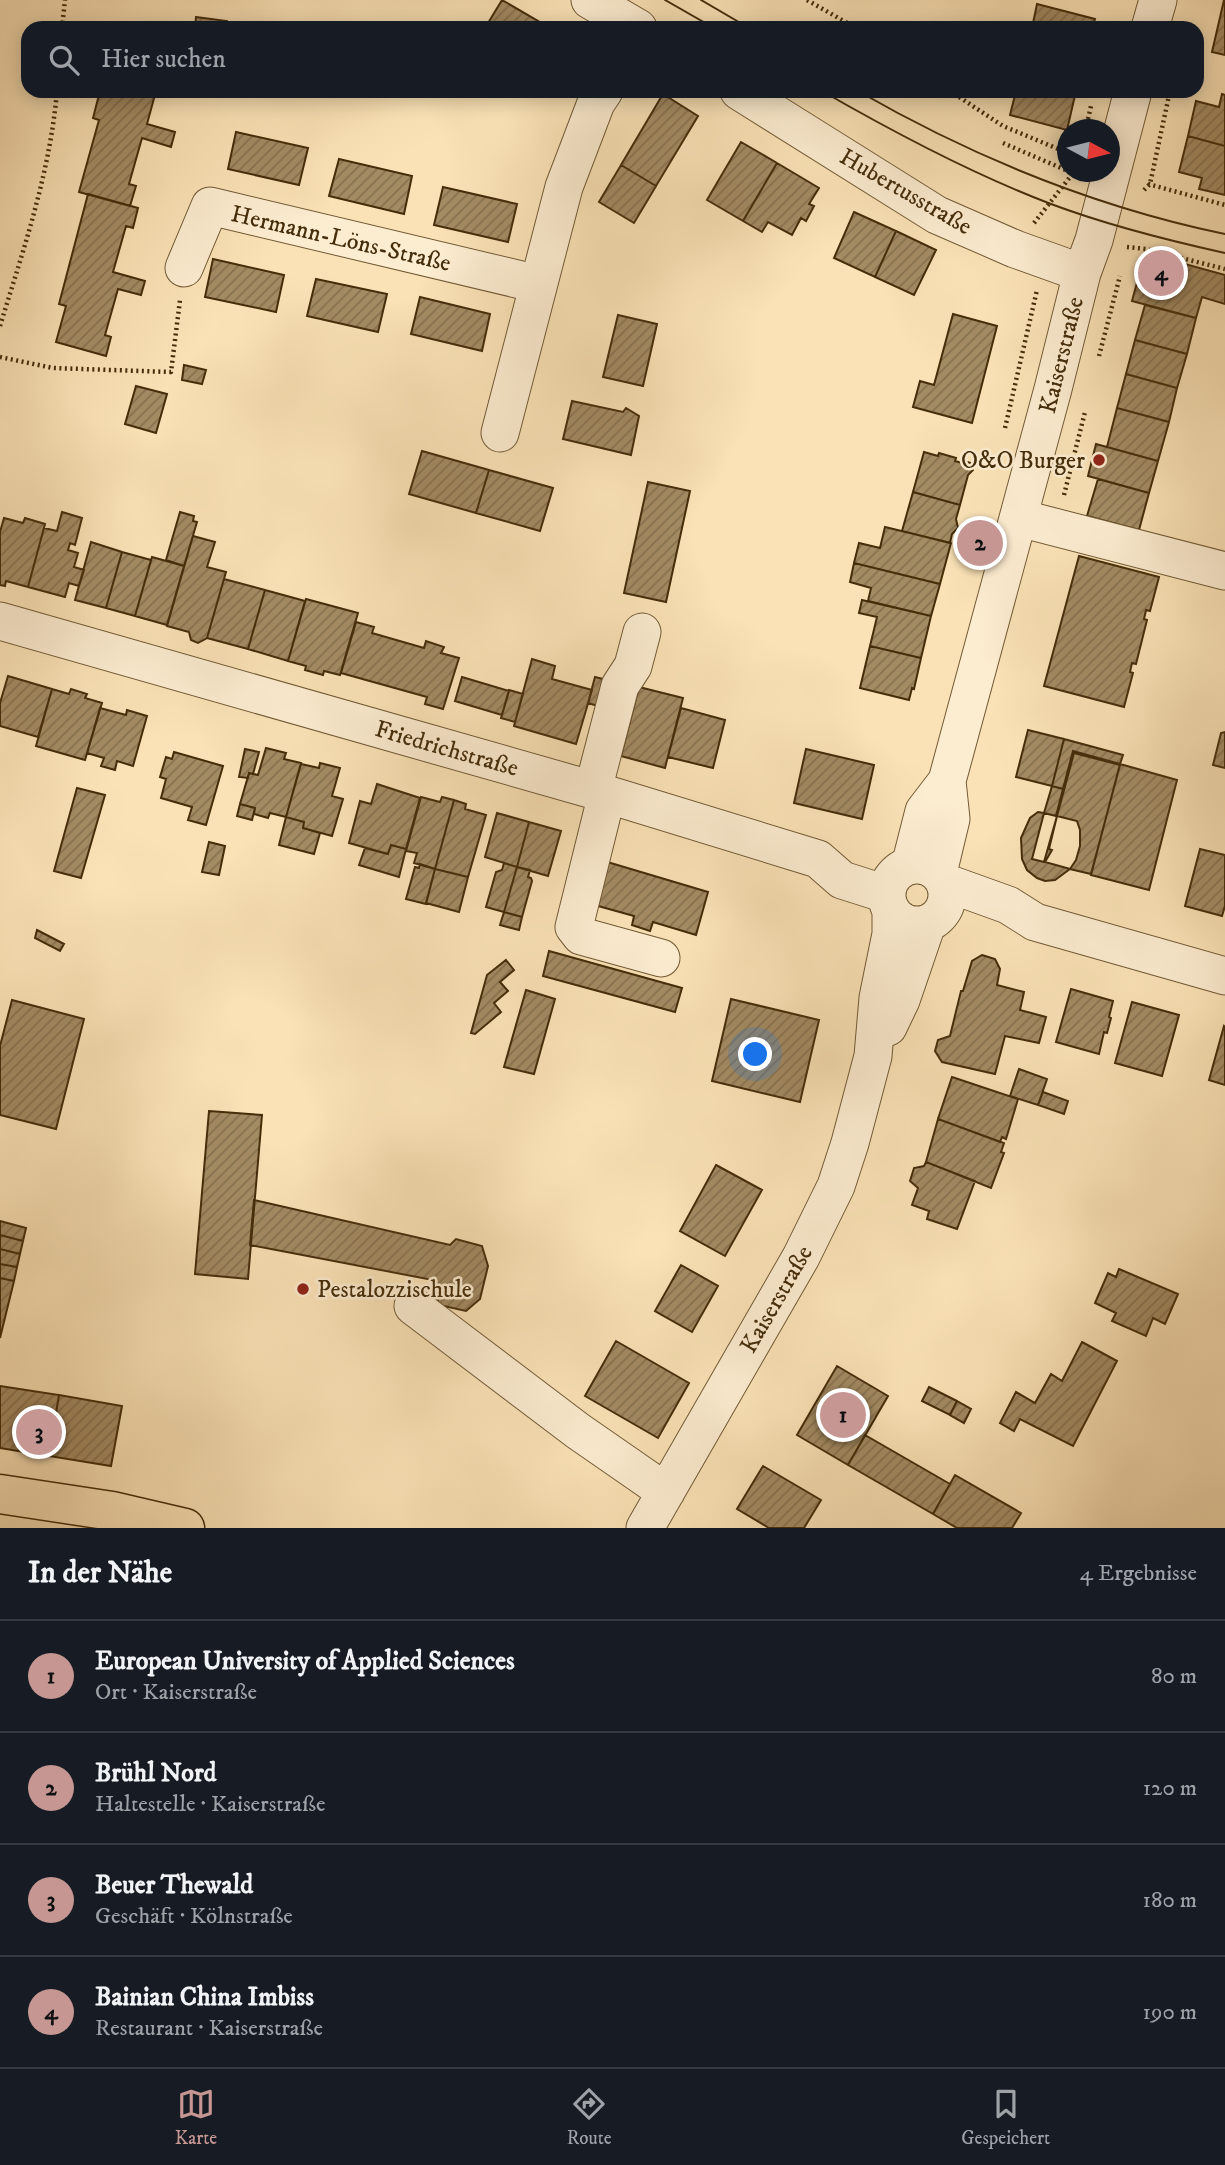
<!DOCTYPE html>
<html lang="de">
<head>
<meta charset="utf-8">
<style>
  :root { --surface:#171b24; --page:#20242c; --text:#f1f3f6; --muted:#9ea1a6; --line:#363941; --accent:#c59692 }
  body { margin:0; font-family:"IM FELL DW Pica",serif; background:var(--page); color:var(--text) }
  .compass { position:absolute; left:1057px; top:119px; width:63px; height:63px; border-radius:50%; background:var(--surface); box-shadow:0 4px 18px #0003; rotate:97deg }
  .you { position:absolute; left:756px; top:1055px; width:24px; height:24px; margin:-18px; border:5px solid #fff; border-radius:50%; background:#1a73e8; box-shadow:0 0 0 10px #1a73e833 }
  .badge { display:grid; place-items:center; width:46px; height:46px; border-radius:50%; background:var(--accent); color:#111; font-size:23px; font-weight:700 }
  .pin { position:absolute; translate:-50% -50%; border:4px solid #fff; box-shadow:0 2px 7px #0006 }
  .list { margin:0; padding:0; list-style:none }
  h2 { display:flex; justify-content:space-between; align-items:center; height:91px; margin:0; padding:0 28px; font-size:30px }
  h2 small { font-size:23px; font-weight:400; color:var(--muted) }
  .list li { display:grid; grid-template-columns:46px 1fr auto; gap:21px; align-items:center; box-sizing:border-box; height:112px; padding:0 28px; border-top:2px solid var(--line) }
  .list b { display:block; font-size:26px; white-space:nowrap }
  .list p { margin:0; font-size:23px; white-space:nowrap; color:var(--muted) }
  .list em { font-size:23px; font-style:normal; color:var(--muted) }
  .icon { flex:none; width:38px; height:38px; fill:none; stroke:currentColor; stroke-width:2; stroke-linecap:round; stroke-linejoin:round }
  .map { position:relative; flex:none; width:1225px; height:1528px; overflow:hidden }
  .search { position:absolute; background:var(--surface); box-shadow:0 4px 18px #0003; left:21px; right:21px; top:21px; height:77px; display:flex; align-items:center; gap:18px; box-sizing:border-box; padding:0 24px; border-radius:21px; color:var(--muted); font-size:26px }
  .sheet { height:539px; background:var(--surface) }
  nav { display:flex; justify-content:space-around; align-items:center; box-sizing:border-box; height:98px; border-top:2px solid var(--line); background:var(--surface); font-size:19px; color:var(--muted) }
  nav a { display:grid; justify-items:center; gap:4px }
  nav .on { color:var(--accent) }
  .map>svg:first-child { display:block }
  .building { fill:url(#building-hatch); stroke:#452d0a; stroke-width:2 }
  .lines { fill:none; stroke-linecap:round; stroke-linejoin:round }
  .minor-casing { stroke:#725a35; stroke-width:39 }
  .major-casing { stroke:#452d0a; stroke-width:41 }
  .path { stroke:#452d0a; stroke-width:4.5; stroke-dasharray:2 3.5; stroke-linecap:butt }
  .minor { stroke:#fcecd0; stroke-width:37 }
  .major { stroke:#fae2b6; stroke-width:38 }
  .tram { stroke:#452d0a; stroke-width:2 }
  .poi-dot { fill:#8f2418; stroke:#fcecd0; stroke-width:2.5 }
  .labels { text-anchor:middle; stroke-width:5; stroke-linejoin:round; paint-order:stroke }
  .street-label { font-size:24px; fill:#452d0a; stroke:#fcecd0 }
  .poi-label { font-size:24px; fill:#452d0a; stroke:#fcecd0; text-anchor:end }
</style>
</head>
<body>
<div class="map">
<svg width="1225" height="1528" viewBox="0 0 1225 1528">
  <defs>
    <pattern id="building-hatch" width="6" height="6" patternUnits="userSpaceOnUse" patternTransform="scale(1.75)"><rect width="6" height="6" fill="#a38b63"/><path d="M-1 1l2-2M0 6l6-6M5 7l2-2" fill="none" stroke="#877250"/></pattern>
  </defs>
  <rect width="100%" height="100%" fill="#fae2b6"/>
  <filter id="stains"><feTurbulence type="fractalNoise" baseFrequency=".00286" numOctaves="4"/><feColorMatrix values="0 0 0 0 .2 0 0 0 0 .09 0 0 0 0 .02 0 0 0 .5 -.17"/></filter>
  <radialGradient id="worn" r=".72"><stop offset=".6" stop-color="#630" stop-opacity="0"/><stop offset="1" stop-color="#630" stop-opacity=".3"/></radialGradient>
  <path class="building" d="M502 0 550 28H485Z
    M1224 0H1225V55L1212 52Z
    M1037 4 1095 19 1092 28H1032Z
    M196 17 227 21 226 28H195Z
    M100 91H156L147 124 175 132 171 147 142 138 129 184 136 186 130 206 79 192 99 120 93 118Z
    M1016 91H1076L1067 130 1010 115Z
    M663 94 698 116 656 186 621 165Z
    M1222 94 1225 95V146L1188 136 1196 101 1219 107Z
    M236 132 308 148 299 185 228 169Z
    M1188 136 1225 146V195L1199 189 1202 178 1179 172Z
    M741 142 777 163 743 221 707 200Z
    M339 159 412 176 404 214 329 196Z
    M777 163 819 188 809 204 814 206 806 221 801 218 792 235 768 222 762 232 743 221Z
    M621 165 656 186 634 223 599 202Z
    M443 187 517 204 508 242 434 225Z
    M88 194 138 208 133 228 126 226 113 272 145 281 141 295 118 289 105 335 111 337 106 356 56 342 66 306 59 304Z
    M854 212 896 231 875 277 834 258Z
    M896 231 936 250 914 295 875 277Z
    M1145 253 1225 275V304L1202 297 1196 318 1132 301Z
    M213 259 284 275 276 312 205 297Z
    M316 279 387 294 378 332 307 316Z
    M420 297 490 314 482 351 411 334Z
    M1145 305 1196 318 1187 354 1135 340Z
    M953 314 997 326 972 423 913 407 920 381 934 385Z
    M618 315 657 324 643 386 603 377Z
    M1135 340 1187 354 1177 388 1126 374Z
    M184 365 206 370 202 384 182 380Z
    M1126 374 1177 388 1169 422 1117 408Z
    M136 386 167 394 156 433 125 424Z
    M572 401 623 412 626 408 639 416 631 455 563 439Z
    M1117 408 1169 422 1158 461 1107 447Z
    M1096 444 1158 461 1149 493 1088 476Z
    M422 451 489 470 476 513 409 494Z
    M924 452 938 456 939 453 956 458 955 461 962 463 964 461 971 463 973 470 968 475 960 505 913 492Z
    M489 470 553 488 540 531 476 513Z
    M1098 479 1149 493 1139 530 1087 516Z
    M648 482 690 491 666 602 624 593Z
    M913 492 960 505 956 519 958 528 952 534 950 543 902 531Z
    M62 512 82 518 75 545 70 543 68 550 78 553 74 567 84 570 79 586 69 583 65 597 28 587 44 528 57 531Z
    M180 512 194 516 193 521 197 522 184 566 166 560Z
    M4 518 23 523 25 518 45 524 28 587 6 581 5 586 0 585V532Z
    M885 527 951 543 940 584 854 563 859 543 880 548Z
    M193 536 215 542 207 567 226 572 207 638 198 643 191 640 189 632 167 626Z
    M91 542 122 552 106 608 75 600Z
    M122 552 151 560 135 616 106 608Z
    M1079 556 1159 577 1150 611 1146 610 1144 619 1147 620 1136 664 1132 663 1130 672 1133 673 1124 707 1044 686Z
    M152 557 184 566 167 625 135 616Z
    M854 563 940 584 931 616 868 601 871 588 850 582Z
    M224 579 265 590 248 649 207 638Z
    M265 590 305 601 288 661 248 649Z
    M306 599 358 613 340 675 324 671 323 675 305 670 306 666 288 661Z
    M862 600 931 616 921 658 870 646 877 617 859 613Z
    M356 622 374 627 372 633 424 648 426 641 444 647 441 653 459 658 443 709 425 704 427 697 341 673Z
    M870 646 921 658 914 689 912 688 909 700 860 688Z
    M532 659 555 666 552 679 592 690 576 744 514 726Z
    M8 676 52 689 38 737 0 726V703Z
    M462 677 509 691 502 715 455 701Z
    M595 677 607 680 601 707 588 703Z
    M639 687 683 698 665 768 621 756Z
    M52 689 69 694 71 689 87 694 85 698 102 703 85 760 36 746Z
    M509 690 523 694 515 722 501 718Z
    M100 708 126 715 127 710 147 716 133 766 117 761 115 770 101 766 104 758 87 753Z
    M681 708 725 720 713 768 668 757Z
    M1028 730 1064 739 1052 786 1016 777Z
    M1225 732V768L1213 765 1221 733Z
    M1064 739 1123 755 1120 764 1073 751 1063 789 1052 786Z
    M266 748 286 753 284 759 301 763 286 817 270 813 268 818 254 814 255 808 240 804 249 773 258 775Z
    M245 749 259 752 253 774 249 773 248 778 239 777Z
    M806 749 874 765 862 819 794 803Z
    M174 752 223 766 206 825 188 820 192 807 161 798 166 779 160 777 166 757 172 759Z
    M1074 753 1120 765 1091 874 1070 869 1076 860 1080 846V830L1077 821 1057 816Z
    M320 763 340 768 332 796 343 799 332 836 303 828 304 822 286 817 301 764 319 768Z
    M1120 764 1177 780 1149 890 1091 875Z
    M377 784 420 798 406 849 391 845 388 854 349 843 360 801 371 804Z
    M1052 786 1063 789 1056 816 1044 813Z
    M77 788 105 795 81 878 54 871Z
    M421 797 440 802 442 797 454 800 435 869 414 863 417 853 406 851Z
    M454 800 466 804 465 809 486 815 468 877 435 869Z
    M240 804 255 808 252 820 237 816Z
    M1038 812 1044 813 1032 859 1044 862 1057 816 1049 849 1052 850 1045 862 1070 869 1055 880 1045 881 1037 878 1027 870 1022 859 1021 838 1030 818Z
    M497 813 529 822 517 867 485 857Z
    M286 817 304 822 303 828 320 833 314 854 279 845Z
    M529 822 561 831 548 876 517 867Z
    M209 842 225 846 219 875 202 872Z
    M391 845 406 849 399 877 359 865 365 848 388 854Z
    M1200 849 1225 855V906L1222 916 1185 906Z
    M604 861 708 892 696 935 653 922 650 931 632 925 634 916 591 904Z
    M504 863 517 867 504 912 486 907 496 872 502 870Z
    M420 864 435 869 426 904 406 899 415 867 419 868Z
    M517 867 530 870 528 877 531 878 532 881 522 917 504 912Z
    M435 869 468 877 459 912 426 903Z
    M504 912 522 917 519 930 500 925Z
    M37 930 64 944 60 951 35 938Z
    M549 951 682 988 675 1012 543 976Z
    M982 955 995 959 1000 969 997 985 1024 992 1020 1010 1046 1017 1039 1043 1005 1036 995 1074 942 1062 935 1051 938 1040 950 1036 961 991H963L972 961Z
    M506 960 514 970 500 982 508 991 494 1003 501 1012 475 1034 471 1033 487 975Z
    M1071 989 1113 1001 1109 1017 1111 1018 1107 1033 1104 1032 1099 1054 1056 1042Z
    M526 990 555 999 534 1074 504 1067Z
    M731 999 819 1020 800 1102 712 1081Z
    M12 1000 84 1019 56 1129 0 1115V1046Z
    M1132 1002 1179 1015 1162 1076 1115 1063Z
    M1224 1026 1225 1027V1085L1209 1080Z
    M1019 1069 1047 1079 1038 1105 1010 1096Z
    M952 1077 1018 1099 1006 1139 1002 1137 1000 1142 938 1119Z
    M1043 1092 1068 1101 1064 1114 1038 1105Z
    M209 1111 262 1115 248 1279 195 1274Z
    M938 1119 1004 1143 1001 1152 1004 1153 991 1188 926 1162Z
    M926 1162 975 1181 957 1229 927 1219 929 1211 912 1205 918 1188 910 1181 914 1168 924 1166Z
    M716 1165 762 1190 725 1256 680 1231Z
    M254 1200 450 1245 456 1239 482 1246 488 1266 480 1299 466 1311 439 1305 433 1280 250 1245Z
    M0 1221 26 1228 23 1241 0 1235Z
    M0 1235 23 1241 20 1254 0 1249Z
    M0 1249 20 1254 17 1267 0 1264Z
    M0 1264 17 1267 14 1281 0 1278Z
    M681 1265 718 1286 692 1332 655 1311Z
    M1119 1269 1178 1294 1165 1324 1153 1318 1146 1336 1112 1321 1116 1313 1095 1303 1108 1273 1116 1277Z
    M0 1278 14 1281 0 1338Z
    M616 1341 689 1383 658 1438 585 1396Z
    M1082 1342 1117 1361 1073 1446 1020 1419 1014 1431 1000 1423 1016 1392 1035 1403 1051 1374 1062 1381Z
    M837 1366 888 1396 848 1465 797 1435Z
    M0 1386 59 1395 49 1456 0 1448Z
    M929 1387 957 1401 950 1415 922 1401Z
    M59 1395 122 1406 111 1466 49 1456Z
    M957 1401 971 1409 964 1423 950 1415Z
    M865 1435 950 1484 933 1514 848 1465Z
    M763 1466 821 1500 804 1528H769L737 1509Z
    M955 1475 1021 1513 1012 1528H957L933 1514Z"/>
  <g class="lines">
    <defs>
      <path id="minor" d="M590 0 638 28
        M1150 28 1158 0
        M739 91 937 215 1015 249 1082 273
        M184 268 210 206 538 284
        M500 433 564 187 596 103 604 91
        M1019 518 1225 571
        M0 621 593 790 818 859 842 880 886 894
        M593 790 620 686 633 666 642 632
        M607 794 574 927 581 936 661 958
        M887 895a30 30 0 1 1 60 0a30 30 0 1 1-60 0Z
        M910 866 924 811 947 781
        M938 873 951 819 947 781 1053 389 1082 273 1094 240 1133 91
        M944 882 1008 905 1035 922 1225 976
        M888 1027 901 1000 927 924
        M413 1306 578 1431 666 1492
        M645 1528 801 1257 836 1186 850 1143 873 1056 878 998 891 934V913"/>
      <path id="major" d="M0 1494 112 1511 185 1528"/>
    </defs>
    <use href="#minor" class="minor-casing"/>
    <use href="#major" class="major-casing"/>
    <path class="path" d="M807 0 856 28
      M62 28 65 0
      M950 91 1003 126 1068 153
      M1088 119 1091 106
      M1003 143 1068 171
      M1148 184 1225 205
      M1144 190 1150 184 1170 91
      M1034 223 1074 172
      M1127 247 1146 249 1225 269
      M0 326C24 248 50 172 57 91
      M1099 356 1120 276
      M0 357 53 368 171 372 180 300
      M1005 428 1037 290
      M1064 495 1085 412"/>
    <use href="#minor" class="minor"/>
    <use href="#major" class="major"/>
    <path class="tram" d="M665 0 714 28
      M701 0 749 28
      M822 91C895 133 972 174 1051 204 1107 225 1166 240 1225 253
      M858 91C973 157 1095 207 1225 234"/>
  </g>
  <g class="poi-dot">
    <circle cx="1099" cy="460" r="7"/>
    <circle cx="303" cy="1289" r="7"/>
  </g>
  <g class="labels">
    <g class="street-label">
      <text transform="translate(906 191) rotate(30)" y="8">Hubertusstraße</text>
      <text transform="translate(341 238) rotate(13)" y="8">Hermann-Löns-Straße</text>
      <text transform="translate(1061 355) rotate(-76)" y="8">Kaiserstraße</text>
      <text transform="translate(447 748) rotate(16)" y="8">Friedrichstraße</text>
      <text transform="translate(776 1299) rotate(-60)" y="8">Kaiserstraße</text>
    </g>
    <g class="poi-label">
      <text x="1085" y="468">O&amp;O Burger</text>
      <text x="317" y="1297" text-anchor="start">Pestalozzischule</text>
    </g>
  </g>
  <rect width="100%" height="100%" filter="url(#stains)"/>
  <rect width="100%" height="100%" fill="url(#worn)"/>
</svg>
<svg class="compass" viewBox="-18 -18 36 36"><path d="M0-13l5 13h-10z" fill="#e53935"/><path d="M0 13l5-13h-10z" fill="#9ea1a6"/></svg>
<div class="you"></div>
<div class="pin badge" style="left:843px;top:1415px">1</div>
<div class="pin badge" style="left:980px;top:543px">2</div>
<div class="pin badge" style="left:39px;top:1432px">3</div>
<div class="pin badge" style="left:1161px;top:273px">4</div>
<div class="search"><svg class="icon" aria-label="search" viewBox="0 0 24 24"><circle cx="10" cy="10" r="6"/><path d="M15 15l6 6"/></svg>Hier suchen</div>
</div>
<section class="sheet">
<h2>In der Nähe<small>4 Ergebnisse</small></h2>
<ul class="list">
<li><span class="badge">1</span><div><b>European University of Applied Sciences</b><p>Ort · Kaiserstraße</p></div><em>80 m</em></li>
<li><span class="badge">2</span><div><b>Brühl Nord</b><p>Haltestelle · Kaiserstraße</p></div><em>120 m</em></li>
<li><span class="badge">3</span><div><b>Beuer Thewald</b><p>Geschäft · Kölnstraße</p></div><em>180 m</em></li>
<li><span class="badge">4</span><div><b>Bainian China Imbiss</b><p>Restaurant · Kaiserstraße</p></div><em>190 m</em></li>
</ul>
</section>
<nav>
<a class="on"><svg class="icon" aria-label="map" viewBox="0 0 24 24"><path d="M3 6l6-2 6 2 6-2v14l-6 2-6-2-6 2zM9 4v14M15 6v14"/></svg>Karte</a>
<a><svg class="icon" aria-label="directions" viewBox="0 0 24 24"><path d="M12 3l9 9-9 9-9-9zM9 14v-3h6M13 9l2 2-2 2"/></svg>Route</a>
<a><svg class="icon" aria-label="saved" viewBox="0 0 24 24"><path d="M7 4h10v16l-5-4-5 4z"/></svg>Gespeichert</a>
</nav>
</body>
</html>
